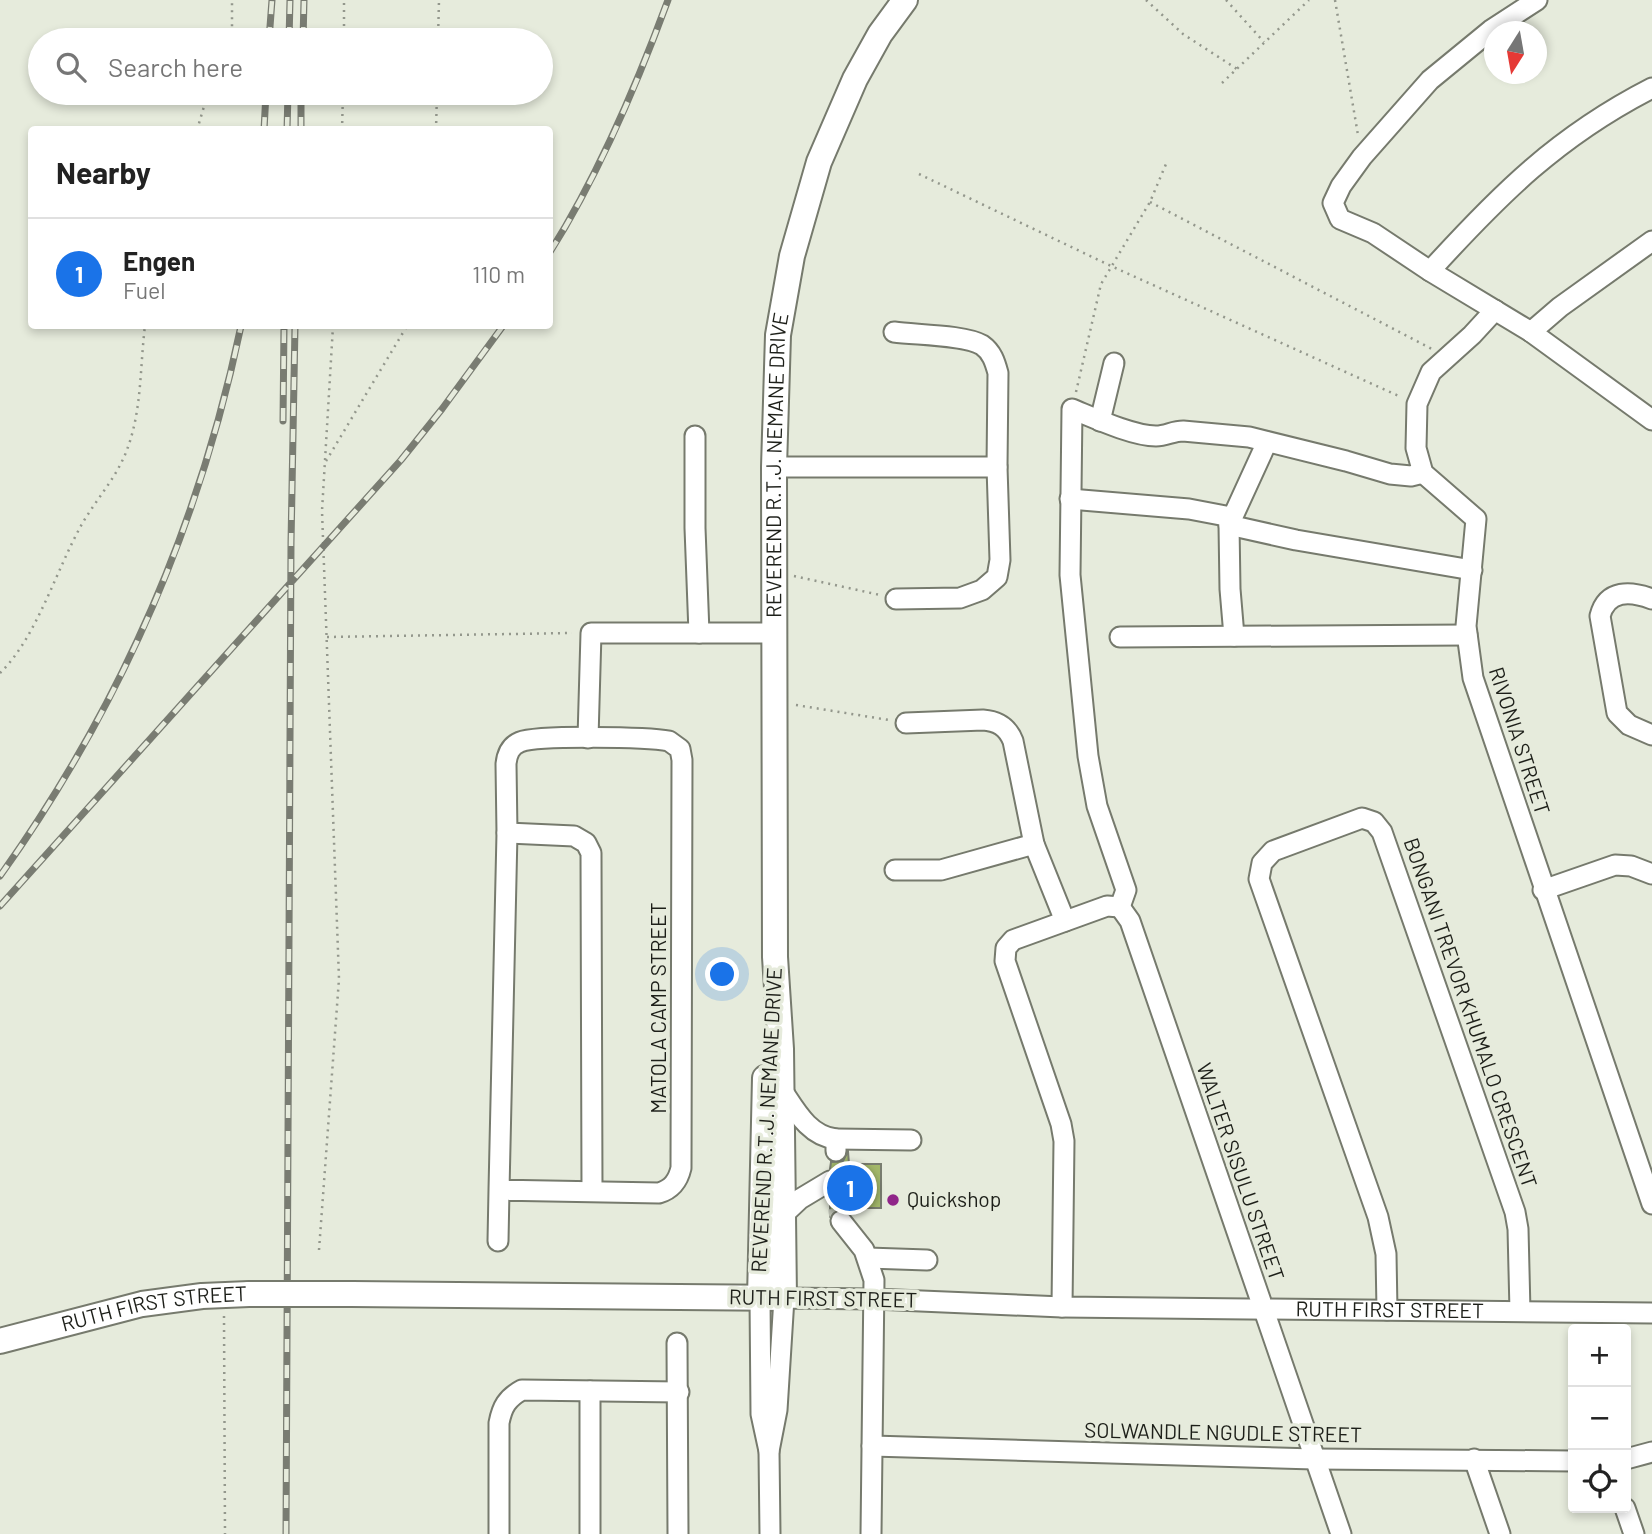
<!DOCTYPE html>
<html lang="en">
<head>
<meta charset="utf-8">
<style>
  :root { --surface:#fff; --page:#f6f6f6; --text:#222; --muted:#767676; --line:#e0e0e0; --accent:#1a73e8 }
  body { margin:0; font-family:Barlow,sans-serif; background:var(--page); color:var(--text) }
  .controls { position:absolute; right:21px; bottom:21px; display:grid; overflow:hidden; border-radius:7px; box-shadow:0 4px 10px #0003 }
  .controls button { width:63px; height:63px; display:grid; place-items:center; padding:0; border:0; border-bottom:2px solid var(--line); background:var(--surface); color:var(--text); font:35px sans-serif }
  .compass { position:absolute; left:1484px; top:21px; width:63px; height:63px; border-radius:50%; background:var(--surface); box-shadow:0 4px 10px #0003; rotate:191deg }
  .you { position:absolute; left:723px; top:975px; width:24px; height:24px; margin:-18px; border:5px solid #fff; border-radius:50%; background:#1a73e8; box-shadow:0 0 0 10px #1a73e833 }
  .badge { display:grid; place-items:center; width:46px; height:46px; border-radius:50%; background:var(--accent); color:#fff; font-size:23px; font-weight:700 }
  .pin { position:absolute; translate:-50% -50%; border:4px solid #fff; box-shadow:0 2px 7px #0006 }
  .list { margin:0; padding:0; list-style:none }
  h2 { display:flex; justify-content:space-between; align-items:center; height:91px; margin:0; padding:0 28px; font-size:30px }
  h2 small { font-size:23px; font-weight:400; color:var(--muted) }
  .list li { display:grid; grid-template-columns:46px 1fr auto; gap:21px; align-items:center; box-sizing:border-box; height:112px; padding:0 28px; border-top:2px solid var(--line) }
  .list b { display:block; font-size:26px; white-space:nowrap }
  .list p { margin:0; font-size:23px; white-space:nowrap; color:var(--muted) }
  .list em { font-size:23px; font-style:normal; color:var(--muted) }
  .icon { flex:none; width:38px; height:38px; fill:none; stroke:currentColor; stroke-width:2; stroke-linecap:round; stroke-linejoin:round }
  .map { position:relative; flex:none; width:1652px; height:1534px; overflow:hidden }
  .search { position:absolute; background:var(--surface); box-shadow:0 4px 10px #0003; left:28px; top:28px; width:525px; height:77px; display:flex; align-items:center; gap:18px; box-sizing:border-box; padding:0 24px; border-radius:38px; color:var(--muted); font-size:26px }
  .panel { position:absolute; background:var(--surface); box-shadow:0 4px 10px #0003; left:28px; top:126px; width:525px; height:203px; border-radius:7px }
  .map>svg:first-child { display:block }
  .building { fill:#a3b86a; stroke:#797d70; stroke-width:2 }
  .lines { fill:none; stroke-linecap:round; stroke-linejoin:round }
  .minor-tunnel { stroke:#bec2b5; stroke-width:19; stroke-dasharray:19 10; stroke-linecap:butt }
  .minor-casing { stroke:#767a6d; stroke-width:23 }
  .major-casing { stroke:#767a6d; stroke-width:28 }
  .path { stroke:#93978c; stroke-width:2.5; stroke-dasharray:2 5; stroke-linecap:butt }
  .minor { stroke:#fff; stroke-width:19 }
  .major { stroke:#fff; stroke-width:24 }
  .rail-casing { stroke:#797c72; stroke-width:7 }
  .rail { stroke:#e6ebdc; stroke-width:4.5; stroke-dasharray:13; stroke-linecap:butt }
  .major-bridge-casing { stroke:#767a6d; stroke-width:28; stroke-linecap:butt }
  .major-bridge { stroke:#fff; stroke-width:24 }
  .poi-dot { fill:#902589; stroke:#e6ebdc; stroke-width:2.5 }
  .labels { text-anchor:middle; stroke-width:7; stroke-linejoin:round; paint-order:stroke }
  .street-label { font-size:21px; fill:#1d1f19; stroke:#e6ebdc }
  .poi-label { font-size:21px; fill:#1d1f19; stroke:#e6ebdc; text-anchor:start }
</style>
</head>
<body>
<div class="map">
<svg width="1652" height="1534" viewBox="0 0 1652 1534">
  <rect width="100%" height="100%" fill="#e6ebdc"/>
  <path class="building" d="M848 1151 849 1164H881V1208H849V1212L840 1209 830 1216V1195L840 1187 842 1181 840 1174 830 1169 831 1162 843 1161Z"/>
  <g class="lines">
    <path class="minor-tunnel" d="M837 1180 838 1212 841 1221"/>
    <defs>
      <g id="minor">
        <path d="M1537 0 1491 30 1430 80 1362 157 1341 186 1333 203 1340 219 1373 233 1430 271 1531 332 1560 307 1652 241"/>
        <path d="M1430 271C1500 194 1558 136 1652 88"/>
        <path d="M1495 310 1472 335 1431 372 1417 404 1416 448 1423 473 1476 519 1466 626 1473 678 1652 1204"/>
        <path d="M894 332C916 335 965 335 982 345 992 352 995 362 998 373L997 467 1000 560 997 577 982 590 960 598 896 599"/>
        <path d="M1531 332 1652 420"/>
        <path d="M1100 421 1114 363"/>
        <path d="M695 436V528L699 633"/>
        <path d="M774 467H997"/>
        <path d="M1070 499 1189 509 1231 517"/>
        <path d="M1229 525 1296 540 1472 570"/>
        <path d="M1652 599C1631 591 1607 589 1600 616L1617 713 1629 725 1652 735"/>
        <path d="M1234 636 1230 589 1229 525 1267 442"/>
        <path d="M1120 637 1467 635"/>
        <path d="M906 723 983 720C997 721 1007 726 1013 741L1034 844 1065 921"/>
        <path d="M588 738 591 633H776"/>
        <path d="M507 833 574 836 586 843 591 853 592 1191"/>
        <path d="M895 870H941L1034 844"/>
        <path d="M1543 890 1615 865 1631 866 1652 874"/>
        <path d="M1120 907 1126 890 1097 806 1088 756 1079 665 1070 575 1072 409C1094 418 1133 436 1156 436 1166 436 1173 431 1183 431L1249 437 1346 461 1390 474 1411 476 1423 473"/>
        <path d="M1120 907 1130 921 1341 1534"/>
        <path d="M782 1090C796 1111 809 1136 836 1139V1151"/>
        <path d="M836 1139 911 1140"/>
        <path d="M783 1215 800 1199 830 1181"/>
        <path d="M841 1221 864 1250 874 1280 871 1534"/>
        <path d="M498 1241 499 1190 507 833 506 764C507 754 510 746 520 742 538 735 648 737 669 741L680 749 682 760 681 1168C678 1181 672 1189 659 1193L499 1190"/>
        <path d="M868 1258 927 1260"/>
        <path d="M760 1298 761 1414 769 1451 770 1534"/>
        <path d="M1062 1307 1064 1141 1061 1124 1005 961 1006 948 1013 940 1107 906 1120 907"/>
        <path d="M1387 1310 1386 1254 1378 1217 1259 879 1262 863 1273 851 1362 818 1374 822 1382 832 1515 1212 1518 1229 1520 1311"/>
        <path d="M677 1343 678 1534"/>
        <path d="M590 1391V1534"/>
        <path d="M872 1446 1314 1459 1573 1461"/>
        <path id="s1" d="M769 1451 777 1410 784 1298 874 1299 1062 1307 1652 1313"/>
        <path d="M1474 1459 1500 1534"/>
        <path d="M1626 1459 1652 1452"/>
        <path d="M1625 1508 1634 1534"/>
        <path d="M499 1534V1423C502 1407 507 1398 522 1390L679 1392"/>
      </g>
      <g id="major">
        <path id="s2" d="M352 1294 784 1298 781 1049 775 957 774 467 778 335 792 256 819 162 855 79 880 34 905 0"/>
        <path d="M760 1298 765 1078"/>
        <path id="s3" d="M0 1341 142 1304 202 1296 249 1294"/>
      </g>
    </defs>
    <use href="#minor" class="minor-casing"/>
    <use href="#major" class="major-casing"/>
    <path class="path" d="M1146 0 1183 34 1237 69
      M1226 0 1264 42
      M1335 0 1358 135
      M230 40 232 34V0
      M344 40V0
      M438 40 439 0
      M1222 83 1309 0
      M197 130 208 93
      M342 130 343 93
      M436 130 437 93
      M919 174 1111 266 1401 397
      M1150 202 1432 349
      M1076 392 1101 284 1150 202 1166 164
      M326 461 407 326
      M794 576 880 595
      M327 637 572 633
      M0 673C37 637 56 570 82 524 97 498 118 476 128 447 142 408 140 365 145 326
      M796 705 889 720
      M319 1250 339 979 322 511 333 326
      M224 1316 225 1534"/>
    <use href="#minor" class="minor"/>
    <use href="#major" class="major"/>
    <defs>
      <path id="rail" d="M269 40 272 0
        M289 40 290 0
        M303 40 304 0
        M264 130 266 93
        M287 130 288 93
        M301 130V93
        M550 252C599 174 636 87 668 0
        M283 421 284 326
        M0 876C120 708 199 527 241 326
        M0 906 401 460 442 409 503 326
        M286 1534 291 543 295 326"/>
    </defs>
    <use href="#rail" class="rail-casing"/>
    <use href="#rail" class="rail"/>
    <defs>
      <path id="major-bridge" d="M249 1294H352"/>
    </defs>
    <use href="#major-bridge" class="major-bridge-casing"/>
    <use href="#major-bridge" class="major-bridge"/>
  </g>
  <circle class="poi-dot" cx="893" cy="1200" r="7"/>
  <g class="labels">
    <g class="street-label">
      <text dy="7" stroke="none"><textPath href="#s2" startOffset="1265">REVEREND R.T.J. NEMANE DRIVE</textPath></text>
      <text transform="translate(1519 741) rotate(72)" y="7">RIVONIA STREET</text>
      <text transform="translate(659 1008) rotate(-90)" y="7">MATOLA CAMP STREET</text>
      <text transform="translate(1470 1013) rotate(71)" y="7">BONGANI TREVOR KHUMALO CRESCENT</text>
      <text transform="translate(767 1120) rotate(-87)" y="7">REVEREND R.T.J. NEMANE DRIVE</text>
      <text transform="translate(1240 1172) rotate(71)" y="7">WALTER SISULU STREET</text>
      <text transform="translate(823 1299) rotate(1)" y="7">RUTH FIRST STREET</text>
      <text dy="7" stroke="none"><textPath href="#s3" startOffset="158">RUTH FIRST STREET</textPath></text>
      <text dy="7" stroke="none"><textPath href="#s1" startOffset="760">RUTH FIRST STREET</textPath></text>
      <text transform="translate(1223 1433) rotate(1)" y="7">SOLWANDLE NGUDLE STREET</text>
    </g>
    <g class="poi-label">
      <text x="907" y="1207">Quickshop</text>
    </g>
  </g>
</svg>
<div class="controls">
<button>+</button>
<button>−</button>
<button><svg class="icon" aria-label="locate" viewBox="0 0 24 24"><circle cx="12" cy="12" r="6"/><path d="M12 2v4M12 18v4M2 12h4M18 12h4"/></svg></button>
</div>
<svg class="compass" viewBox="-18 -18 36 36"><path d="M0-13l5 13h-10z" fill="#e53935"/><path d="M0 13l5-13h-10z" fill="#767676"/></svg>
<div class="you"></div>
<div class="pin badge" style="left:850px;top:1188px">1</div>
<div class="search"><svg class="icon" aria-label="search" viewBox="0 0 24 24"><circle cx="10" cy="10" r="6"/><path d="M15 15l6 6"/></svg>Search here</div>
<section class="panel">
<h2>Nearby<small></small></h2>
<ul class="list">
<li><span class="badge">1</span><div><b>Engen</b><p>Fuel</p></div><em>110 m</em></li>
</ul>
</section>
</div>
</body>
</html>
